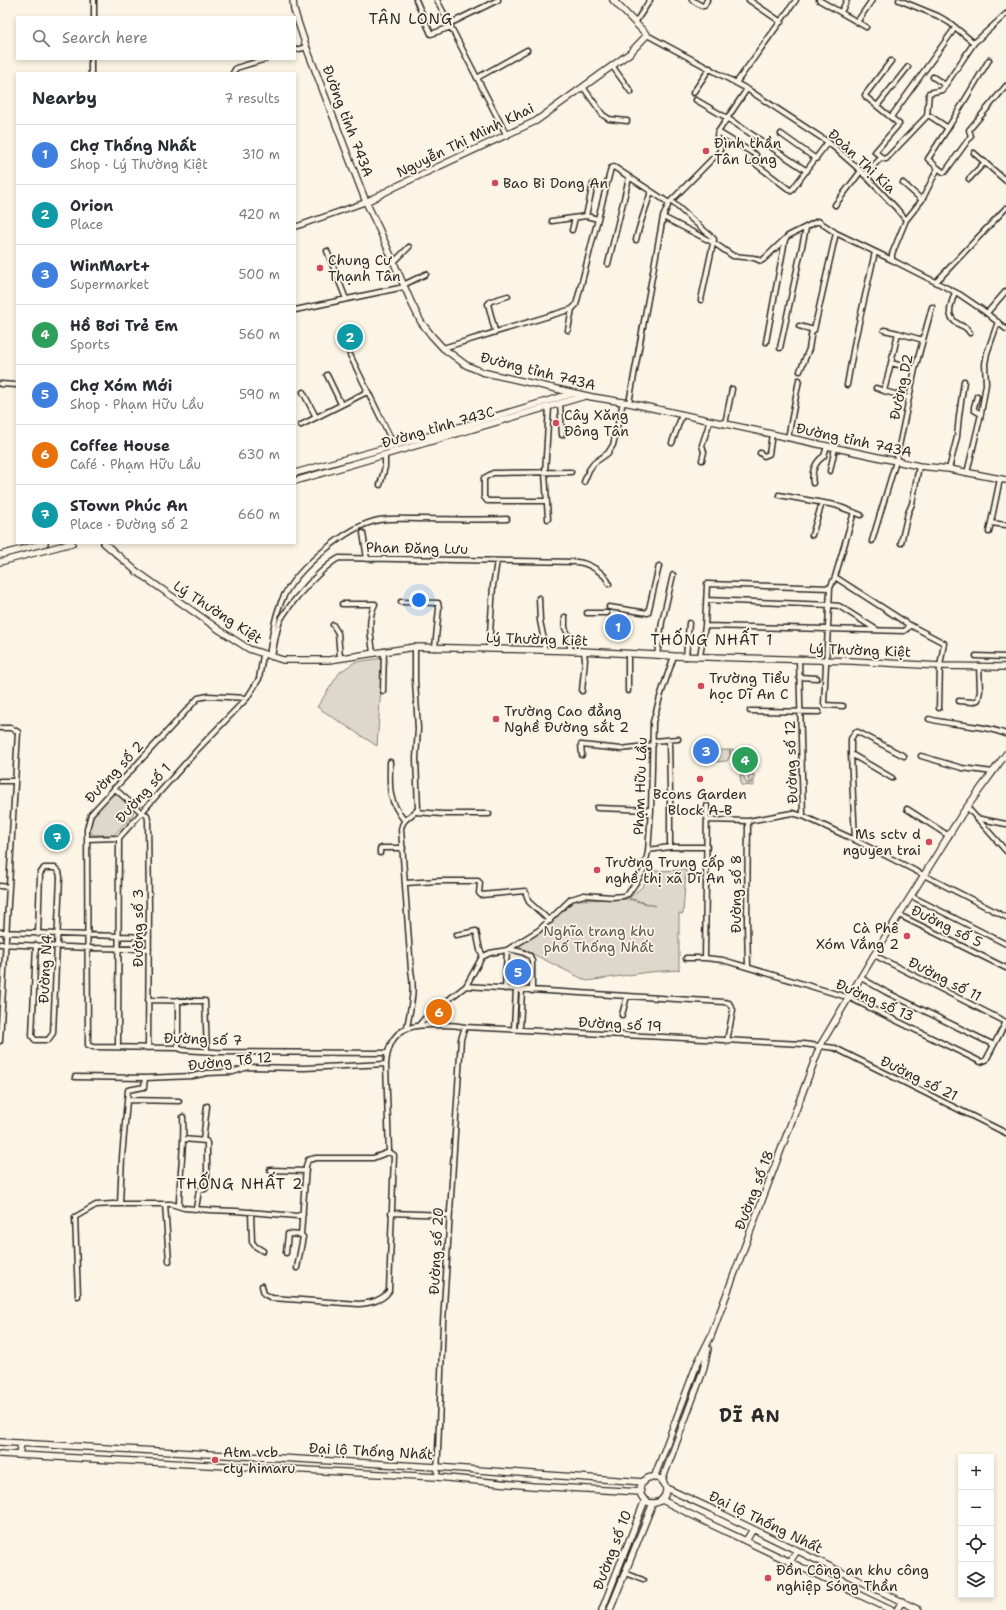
<!DOCTYPE html>
<html lang="en">
<head>
<meta charset="utf-8">
<style>
  :root { --surface:#fff; --page:#f2f2f3; --text:#2b2b33; --muted:#7c7c81; --line:#e1e1e2; --accent:#ea580c }
  body { margin:0; font-family:"Shantell Sans",sans-serif; background:var(--page); color:var(--text) }
  .controls { position:absolute; right:12px; bottom:12px; display:grid; overflow:hidden; border-radius:0px; box-shadow:0 2px 6px #0003 }
  .controls button { width:36px; height:36px; display:grid; place-items:center; padding:0; border:0; border-bottom:1px solid var(--line); background:var(--surface); color:var(--text); font:20px sans-serif }
  .you { position:absolute; left:419px; top:600px; width:14px; height:14px; margin:-10px; border:3px solid #fff; border-radius:50%; background:#1a73e8; box-shadow:0 0 0 6px #1a73e833 }
  .badge { display:grid; place-items:center; width:26px; height:26px; border-radius:50%; background:var(--accent); color:#fff; font-size:13px; font-weight:700 }
  .pin { position:absolute; translate:-50% -50%; border:2px solid #fff; box-shadow:0 1px 4px #0006 }
  .list { margin:0; padding:0; list-style:none }
  h2 { display:flex; justify-content:space-between; align-items:center; height:52px; margin:0; padding:0 16px; font-size:17px }
  h2 small { font-size:13px; font-weight:400; color:var(--muted) }
  .list li { display:grid; grid-template-columns:26px 1fr auto; gap:12px; align-items:center; box-sizing:border-box; height:60px; padding:0 16px; border-top:1px solid var(--line) }
  .list b { display:block; font-size:15px; white-space:nowrap }
  .list p { margin:0; font-size:13px; white-space:nowrap; color:var(--muted) }
  .list em { font-size:13px; font-style:normal; color:var(--muted) }
  .icon { flex:none; width:22px; height:22px; fill:none; stroke:currentColor; stroke-width:2; stroke-linecap:round; stroke-linejoin:round }
  .map { position:relative; flex:none; width:1006px; height:1610px; overflow:hidden }
  .search { position:absolute; background:var(--surface); box-shadow:0 2px 6px #0003; left:16px; top:16px; width:280px; height:44px; display:flex; align-items:center; gap:10px; box-sizing:border-box; padding:0 14px; border-radius:0px; color:var(--muted); font-size:15px }
  .panel { position:absolute; background:var(--surface); box-shadow:0 2px 6px #0003; left:16px; top:72px; width:280px; height:472px; border-radius:0px }
  .map>svg:first-child { display:block }
  .green { fill:#ded8ca; stroke:#84827a }
  .water { fill:#b4b0a5; stroke:#7d7b74 }
  .lines { fill:none; stroke-linecap:round; stroke-linejoin:round }
  .street-casing { stroke:#2b2b2b; stroke-width:7 }
  .secondary-casing { stroke:#2b2b2b; stroke-width:8 }
  .street { stroke:#fcf5e5; stroke-width:4 }
  .secondary { stroke:#fcf5e5; stroke-width:5.5 }
  .poi-dot { fill:#d1495b; stroke:#fcf5e5; stroke-width:1.5 }
  .labels { text-anchor:middle; stroke-width:3.5; stroke-linejoin:round; paint-order:stroke }
  .street-label { font-size:14px; fill:#2b2b2b; stroke:#fcf5e5 }
  .poi-label { font-size:14px; fill:#2b2b2b; stroke:#fcf5e5; text-anchor:start }
  .park-label { font-size:14px; fill:#585653; stroke:#fcf5e5 }
  .neighbourhood-label { font-size:15px; letter-spacing:1px; fill:#2b2b2b; stroke:#fcf5e5 }
  .district-label { font-size:18px; font-weight:bold; letter-spacing:1px; fill:#2b2b2b; stroke:#fcf5e5 }
</style>
</head>
<body>
<div class="map">
<svg width="1006" height="1610" viewBox="0 0 1006 1610">
  <rect width="100%" height="100%" fill="#fcf5e5"/>
  <filter id="ink" filterUnits="userSpaceOnUse"><feTurbulence type="fractalNoise" baseFrequency=".025" numOctaves="2"/><feDisplacementMap in="SourceGraphic" scale="8" xChannelSelector="R" yChannelSelector="G"/><feConvolveMatrix kernelMatrix="1 2 1 2 8 2 1 2 1" color-interpolation-filters="sRGB"/></filter>
  <g filter="url(#ink)">
    <path class="green" d="M383 658 377 746 317 707 340 672 355 662Z
      M709 750H730V755V750H735L733 753 734 759 742 760 745 764 740 761H734L730 756 727 761 715 762V760L719 758V755L715 757 716 754 714 752 711 755V760H708Z
      M754 774V780L751 781 754 780V786L741 785 740 775H743L747 784 751 783 752 782 749 783 748 776Z
      M114 794H117L134 810 133 815 114 835H93L90 831 93 815 111 795Z
      M686 870 683 914 679 913V970L649 972 587 981 517 946 547 925 560 912 576 900 628 899 656 906 629 898 642 887 652 871Z"/>
    <path class="water" d="M735 752H751V759L745 763 742 760 734 759Z"/>
    <g class="lines">
      <defs>
        <path id="street" d="M416 0 431 34 451 27
          M437 0 507 136
          M692 0 702 6H704L707 0
          M749 0 781 22
          M819 0 866 27
          M899 0 938 16 950 23 974 43 942 90 929 93 927 116
          M841 12 847 0
          M94 17V0
          M857 22 872 0
          M635 23 650 0
          M449 24 498 0
          M647 35 747 89 828 142 861 171 896 208 906 220 892 254V260L959 294 984 311 1006 329
          M974 43 1006 14
          M295 50 307 47
          M891 61 865 95 866 97 899 124 875 152 884 159H886L927 116H930L948 128
          M613 67 631 92
          M91 73V59
          M233 73 236 68 266 59
          M933 77 945 85
          M477 78 527 50
          M736 83 796 0
          M583 87 603 115 609 119 627 121
          M693 93 710 68
          M696 100 727 118 807 171
          M877 106 908 67
          M891 117 955 28
          M718 132 756 155
          M781 134 816 159
          M974 153 1006 181
          M753 162 791 191 828 142
          M938 168 928 159 948 128 989 60
          M864 175 882 157
          M969 179 985 162
          M903 183 922 200
          M671 201 714 239 701 300
          M835 205 861 171
          M586 216 593 184
          M663 217 714 243 733 256 754 258 761 261 764 259 788 236 818 221 836 233 892 260
          M906 220 922 200 938 168 943 172H945L971 136 969 130 1006 86
          M552 221 586 216 598 219
          M295 227 366 202
          M572 230 575 218
          M636 240C640 222 646 209 651 191
          M327 251 346 299
          M394 262 409 247
          M608 264 629 178
          M936 282 1006 208
          M403 285 426 274
          M955 292C951 305 944 317 960 325 965 327 967 328 970 333
          M295 310 404 287
          M987 313 1006 291
          M799 326 814 330 836 233
          M568 330 572 309
          M884 330 898 333
          M495 331 488 304 491 301 508 296
          M766 342 785 240
          M443 348 572 309 576 305 611 168 614 167 669 203
          M780 348 806 228
          M350 355 394 445
          M891 363 898 333 923 340
          M800 371 809 349 812 330
          M327 375 341 404
          M0 384 17 385
          M847 385 855 340 875 252
          M876 388 884 391
          M303 392 316 417
          M909 398 884 391 891 363 915 369
          M560 403 562 435
          M629 403 663 217 669 203 720 151V144L717 135 718 132 747 89
          M981 414 986 384 985 364 987 353 998 322
          M725 424 732 389
          M301 425 367 392
          M788 438 799 380
          M672 443 682 415
          M760 453 764 456 769 454 772 434
          M702 460 704 452 702 445 710 421
          M949 469 957 437 959 416 964 381
          M830 471 835 448
          M967 473 981 414 974 410V407L977 396
          M584 482 589 470 594 463 608 453 613 445 623 402
          M813 483C811 472 815 462 824 456L827 446
          M380 485 385 467V455
          M779 495 835 505 861 515
          M546 501H487L484 497V478L493 473 571 472
          M548 519 545 473 549 407
          M991 523 1006 525
          M989 532 1000 479
          M363 533 367 559
          M812 535 822 503
          M872 541 896 461 915 369 932 307
          M901 543 908 513 912 504 919 466
          M539 598 540 621 544 640V650
          M706 600 830 605 839 606 877 630
          M401 602 438 603 439 608 435 648
          M342 604H375C367 620 371 636 373 653
          M609 607 648 613 659 566
          M587 613H607
          M565 617V628L570 638V651
          M908 624 944 643 940 666 939 708
          M333 625 338 633 340 658
          M705 626 904 631 908 628V624L835 577
          M489 649 493 586 497 561
          M657 655 662 622 673 575
          M269 656C272 637 274 618 282 600 294 571 347 526 379 520 392 518 405 519 418 519 448 519 478 520 507 519
          M700 656 705 626 707 584 830 588
          M976 656 1006 657
          M272 657C274 646 276 632 280 621 289 604 322 567 339 558L577 562C588 563 606 573 609 584
          M686 657 689 623
          M799 659 803 816
          M799 677 817 678
          M383 691 384 651
          M582 691 585 660 584 652
          M628 691V654
          M247 698 208 696 198 698 91 814 87 829 88 1045 93 1047 178 1048 183 1050 216 1052 387 1053
          M959 701 973 702 978 700 980 691 979 666
          M843 706 825 705 824 703 830 588 835 577 854 512
          M750 711 819 712
          M929 719C954 726 982 724 1006 734
          M0 728H11L18 732 0 1041
          M669 740 670 792V847
          M653 741 678 739
          M851 754 892 778
          M582 755 581 745 621 749 653 745
          M921 756 962 768 993 772
          M390 762C390 788 387 798 404 820
          M0 781H15
          M114 788 141 812 147 815 148 820 149 908 148 1048
          M967 807 1006 851
          M597 808 651 810
          M907 809 949 836
          M416 812 442 814H489
          M976 818 1006 824
          M707 820 748 821 792 813 803 816 855 840 1006 917
          M748 821 747 922 748 967
          M87 839 118 838
          M855 840 851 754V739L855 732H858L904 756
          M648 850 670 847H707
          M380 853V849L382 848H403
          M406 883 437 881H478L480 883 479 893 481 895 525 891 529 902 550 921
          M0 886 9 887
          M911 896 1006 944
          M899 915 1006 968
          M0 932 149 937
          M456 935 476 931 480 950 483 956
          M0 944 91 948 149 949
          M36 945 32 1036 35 1040H48L53 1033 60 877 59 872 55 868H44L40 874 38 934
          M509 949 522 952 530 956 532 961V991
          M874 955 1006 1022
          M686 958H705L723 960 850 998 981 1062 986 1060 1006 1022
          M705 958 707 806
          M861 978 886 992 994 1045
          M466 986 724 1002 729 1003 733 1010 727 1041
          M505 989 507 950
          M148 1000 205 1001 207 1051
          M178 1000V1048
          M622 1015 627 996
          M419 1025 425 1018 466 986 482 957 490 953 507 950 539 930 571 899 584 895 612 897 623 896 628 894 637 881 643 872 648 852 651 810 653 722 661 694 674 656
          M407 1027C411 1006 415 991 411 970L401 829C402 819 412 816 418 809L416 758 418 729 415 680V647
          M514 1029 516 989
          M520 1029 522 990
          M118 1047 119 838 198 749 247 698 259 679 263 655
          M75 1077 145 1078 193 1076 207 1073 233 1072 248 1067 304 1068 386 1064
          M128 1100 179 1101
          M183 1139 206 1141 207 1143V1186L205 1189 199 1190 196 1209
          M203 1141 207 1106
          M270 1170 306 1171
          M120 1204 122 1157 128 1090 144 1087 145 1078
          M165 1204 169 1261
          M179 1206C179 1177 185 1147 183 1117
          M251 1212 252 1242 255 1246 263 1251
          M391 1213 449 1215
          M286 1253 288 1234 301 1235
          M297 1268 303 1237 301 1235 306 1166 308 1160 316 1158H373L389 1152 386 1064C389 1034 402 1025 431 1025 442 1025 453 1024 465 1027L803 1044 835 1048 1006 1133
          M262 1286 264 1294 272 1298 359 1304C370 1303 382 1301 389 1291L394 1155 389 1152
          M78 1296 75 1217 96 1205 113 1204H171L184 1208 209 1210 236 1211 297 1216 303 1214
          M437 1477 443 1322 461 1039 465 1027
          M625 1573 643 1580"/>
        <path id="secondary" d="M293 0 294 10 307 49 366 202 380 231 412 304 421 322 432 336 443 348 466 365 482 372 592 397 629 403 919 466 949 469 1006 480
          M366 202 395 187 536 121 630 53 647 35 613 0
          M295 473 436 434 574 393
          M295 481 585 396
          M104 543 136 571 221 631 249 649 283 660H329L415 647 581 651 674 656 852 661 940 666 1006 667
          M0 555 45 543
          M0 562 72 543
          M0 1442 437 1467 644 1482
          M0 1454 437 1477 532 1486 641 1492
          M19 1455 21 1443
          M640 1490a13 13 0 1 1 26 0a13 13 0 1 1-26 0Z
          M654 1478 697 1364 711 1336 820 1046 874 955 962 814 1006 754
          M662 1481 703 1371 708 1349
          M666 1488 714 1510 919 1610
          M662 1500 708 1523 891 1610
          M746 1541 753 1529
          M790 1562 797 1550
          M602 1610 645 1500
          M610 1610 653 1503
          M897 1610 902 1601"/>
      </defs>
      <use href="#street" class="street-casing"/>
      <use href="#secondary" class="secondary-casing"/>
      <use href="#street" class="street"/>
      <use href="#secondary" class="secondary"/>
    </g>
  </g>
  <g class="poi-dot">
    <circle cx="706" cy="151" r="4"/>
    <circle cx="495" cy="183" r="4"/>
    <circle cx="320" cy="268" r="4"/>
    <circle cx="556" cy="423" r="4"/>
    <circle cx="701" cy="686" r="4"/>
    <circle cx="496" cy="719" r="4"/>
    <circle cx="700" cy="779" r="4"/>
    <circle cx="929" cy="842" r="4"/>
    <circle cx="597" cy="870" r="4"/>
    <circle cx="907" cy="936" r="4"/>
    <circle cx="215" cy="1460" r="4"/>
    <circle cx="768" cy="1578" r="4"/>
  </g>
  <g class="labels">
    <g class="street-label">
      <text transform="translate(348 121) rotate(69)" y="5">Đường tỉnh 743A</text>
      <text transform="translate(465 140) rotate(-26)" y="5">Nguyễn Thị Minh Khai</text>
      <text transform="translate(862 161) rotate(43)" y="5">Đoàn Thị Kia</text>
      <text transform="translate(538 371) rotate(14)" y="5">Đường tỉnh 743A</text>
      <text transform="translate(901 387) rotate(-78)" y="5">Đường D2</text>
      <text transform="translate(438 427) rotate(-16)" y="5">Đường tỉnh 743C</text>
      <text transform="translate(854 440) rotate(12)" y="5">Đường tỉnh 743A</text>
      <text transform="translate(417 548) rotate(1)" y="5">Phan Đăng Lưu</text>
      <text transform="translate(218 612) rotate(33)" y="5">Lý Thường Kiệt</text>
      <text transform="translate(537 639) rotate(2)" y="5">Lý Thường Kiệt</text>
      <text transform="translate(860 650) rotate(2)" y="5">Lý Thường Kiệt</text>
      <text transform="translate(791 762) rotate(-92)" y="5">Đường số 12</text>
      <text transform="translate(114 772) rotate(-47)" y="5">Đường số 2</text>
      <text transform="translate(640 786) rotate(-88)" y="5">Phạm Hữu Lầu</text>
      <text transform="translate(143 793) rotate(-48)" y="5">Đường số 1</text>
      <text transform="translate(736 894) rotate(-90)" y="5">Đường số 8</text>
      <text transform="translate(947 926) rotate(26)" y="5">Đường số 5</text>
      <text transform="translate(138 928) rotate(-90)" y="5">Đường số 3</text>
      <text transform="translate(45 969) rotate(-87)" y="5">Đường N4</text>
      <text transform="translate(945 979) rotate(27)" y="5">Đường số 11</text>
      <text transform="translate(875 1000) rotate(24)" y="5">Đường số 13</text>
      <text transform="translate(620 1024) rotate(3)" y="5">Đường số 19</text>
      <text transform="translate(203 1039) rotate(2)" y="5">Đường số 7</text>
      <text transform="translate(230 1061) rotate(-6)" y="5">Đường Tổ 12</text>
      <text transform="translate(919 1078) rotate(26)" y="5">Đường số 21</text>
      <text transform="translate(754 1190) rotate(-69)" y="5">Đường số 18</text>
      <text transform="translate(436 1251) rotate(-87)" y="5">Đường số 20</text>
      <text transform="translate(371 1451) rotate(3)" y="5">Đại lộ Thống Nhất</text>
      <text transform="translate(766 1522) rotate(26)" y="5">Đại lộ Thống Nhất</text>
      <text transform="translate(612 1550) rotate(-69)" y="5">Đường số 10</text>
    </g>
    <g class="poi-label">
      <text x="714" y="148">Đình thần<tspan x="714" dy="16">Tân Long</tspan></text>
      <text x="503" y="188">Bao Bi Dong An</text>
      <text x="328" y="265">Chung Cư<tspan x="328" dy="16">Thạnh Tân</tspan></text>
      <text x="564" y="420">Cây Xăng<tspan x="564" dy="16">Đông Tân</tspan></text>
      <text x="709" y="683">Trường Tiểu<tspan x="709" dy="16">học Dĩ An C</tspan></text>
      <text x="504" y="716">Trường Cao đẳng<tspan x="504" dy="16">Nghề Đường sắt 2</tspan></text>
      <text x="700" y="799" text-anchor="middle">Bcons Garden<tspan x="700" dy="16">Block A-B</tspan></text>
      <text x="921" y="839" text-anchor="end">Ms sctv d<tspan x="921" dy="16">nguyen trai</tspan></text>
      <text x="605" y="867">Trường Trung cấp<tspan x="605" dy="16">nghề thị xã Dĩ An</tspan></text>
      <text x="899" y="933" text-anchor="end">Cà Phê<tspan x="899" dy="16">Xóm Vắng 2</tspan></text>
      <text x="223" y="1457">Atm vcb<tspan x="223" dy="16">cty himaru</tspan></text>
      <text x="776" y="1575">Đồn Công an khu công<tspan x="776" dy="16">nghiệp Sóng Thần</tspan></text>
    </g>
    <g class="park-label">
      <text x="599" y="936">Nghĩa trang khu<tspan x="599" dy="16">phố Thống Nhất</tspan></text>
    </g>
    <g class="neighbourhood-label">
      <text x="411" y="24">TÂN LONG</text>
      <text x="712" y="645">THỐNG NHẤT 1</text>
      <text x="240" y="1189">THỐNG NHẤT 2</text>
    </g>
    <g class="district-label">
      <text x="750" y="1422">DĨ AN</text>
    </g>
  </g>
</svg>
<div class="controls">
<button>+</button>
<button>−</button>
<button><svg class="icon" aria-label="locate" viewBox="0 0 24 24"><circle cx="12" cy="12" r="6"/><path d="M12 2v4M12 18v4M2 12h4M18 12h4"/></svg></button>
<button><svg class="icon" aria-label="layers" viewBox="0 0 24 24"><path d="M12 4l9 5-9 5-9-5zM3 14l9 5 9-5"/></svg></button>
</div>
<div class="you"></div>
<div class="pin badge" style="left:618px;top:627px;background:#3f7fe0">1</div>
<div class="pin badge" style="left:350px;top:337px;background:#0f9aa8">2</div>
<div class="pin badge" style="left:706px;top:751px;background:#3f7fe0">3</div>
<div class="pin badge" style="left:745px;top:760px;background:#2e9e5b">4</div>
<div class="pin badge" style="left:518px;top:972px;background:#3f7fe0">5</div>
<div class="pin badge" style="left:439px;top:1012px;background:#e8710a">6</div>
<div class="pin badge" style="left:57px;top:837px;background:#0f9aa8">7</div>
<div class="search"><svg class="icon" aria-label="search" viewBox="0 0 24 24"><circle cx="10" cy="10" r="6"/><path d="M15 15l6 6"/></svg>Search here</div>
<section class="panel">
<h2>Nearby<small>7 results</small></h2>
<ul class="list">
<li><span class="badge" style="background:#3f7fe0">1</span><div><b>Chợ Thống Nhất</b><p>Shop · Lý Thường Kiệt</p></div><em>310 m</em></li>
<li><span class="badge" style="background:#0f9aa8">2</span><div><b>Orion</b><p>Place</p></div><em>420 m</em></li>
<li><span class="badge" style="background:#3f7fe0">3</span><div><b>WinMart+</b><p>Supermarket</p></div><em>500 m</em></li>
<li><span class="badge" style="background:#2e9e5b">4</span><div><b>Hồ Bơi Trẻ Em</b><p>Sports</p></div><em>560 m</em></li>
<li><span class="badge" style="background:#3f7fe0">5</span><div><b>Chợ Xóm Mới</b><p>Shop · Phạm Hữu Lầu</p></div><em>590 m</em></li>
<li><span class="badge" style="background:#e8710a">6</span><div><b>Coffee House</b><p>Café · Phạm Hữu Lầu</p></div><em>630 m</em></li>
<li><span class="badge" style="background:#0f9aa8">7</span><div><b>STown Phúc An</b><p>Place · Đường số 2</p></div><em>660 m</em></li>
</ul>
</section>
</div>
</body>
</html>
